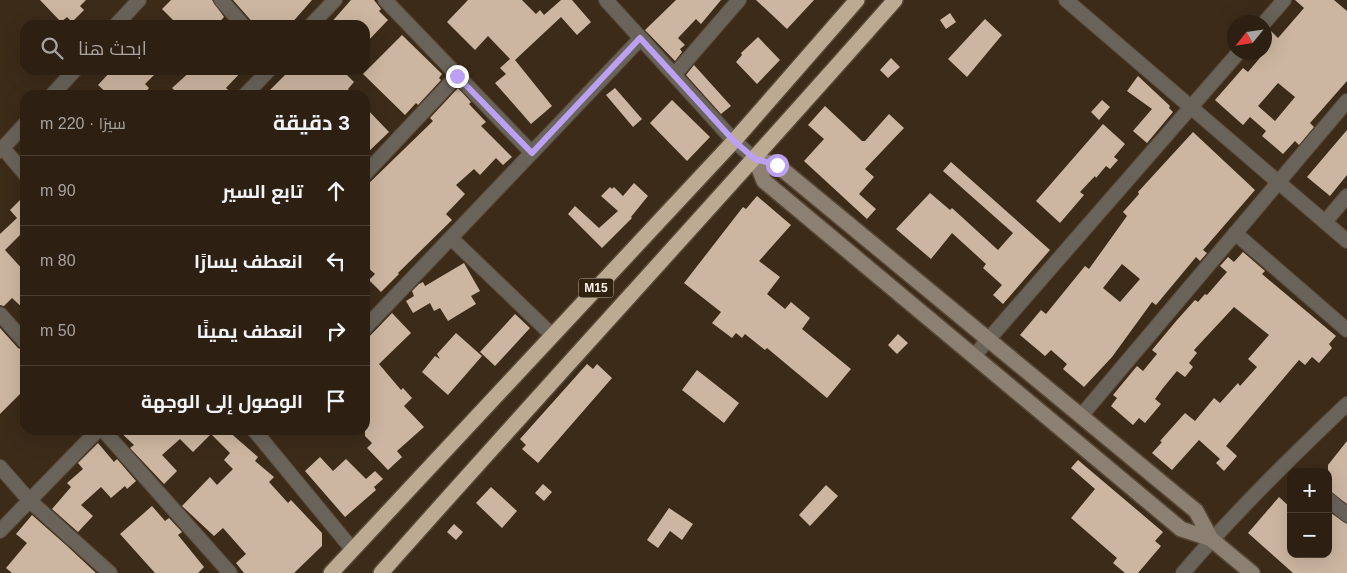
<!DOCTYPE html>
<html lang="ar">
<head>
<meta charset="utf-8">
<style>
  :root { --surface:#2d2013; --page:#35281c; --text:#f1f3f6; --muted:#a7a3a0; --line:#483e33 }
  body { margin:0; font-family:Helvetica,Cairo,sans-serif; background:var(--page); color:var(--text); direction:rtl }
  .controls { position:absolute; right:15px; bottom:15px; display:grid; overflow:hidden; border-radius:10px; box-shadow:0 5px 20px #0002 }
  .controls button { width:45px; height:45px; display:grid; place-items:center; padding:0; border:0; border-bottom:1px solid var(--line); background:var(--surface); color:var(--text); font:25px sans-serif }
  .compass { position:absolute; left:1227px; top:15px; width:45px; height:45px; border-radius:50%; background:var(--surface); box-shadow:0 5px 20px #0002; rotate:240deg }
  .stop { position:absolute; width:15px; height:15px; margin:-11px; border:4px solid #bca0f2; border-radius:50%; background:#fff }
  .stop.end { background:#bca0f2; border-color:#fff; box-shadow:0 1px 5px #0008 }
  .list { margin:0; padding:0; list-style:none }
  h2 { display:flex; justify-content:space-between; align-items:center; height:65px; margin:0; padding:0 20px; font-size:21px }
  h2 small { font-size:16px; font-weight:400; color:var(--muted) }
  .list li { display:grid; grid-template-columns:32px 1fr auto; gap:15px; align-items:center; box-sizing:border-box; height:70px; padding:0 20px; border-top:1px solid var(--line) }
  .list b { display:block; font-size:19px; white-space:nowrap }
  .list em { font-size:16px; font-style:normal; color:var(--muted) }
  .icon { flex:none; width:28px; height:28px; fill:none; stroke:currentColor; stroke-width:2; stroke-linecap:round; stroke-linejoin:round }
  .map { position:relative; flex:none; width:1347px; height:573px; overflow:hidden; direction:ltr }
  .search { position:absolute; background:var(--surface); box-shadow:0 5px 20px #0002; left:20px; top:20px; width:350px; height:55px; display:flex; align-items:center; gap:12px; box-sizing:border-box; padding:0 18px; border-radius:15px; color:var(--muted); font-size:19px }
  .panel { position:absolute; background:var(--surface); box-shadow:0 5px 20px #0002; left:20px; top:90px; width:350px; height:345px; border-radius:15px; direction:rtl }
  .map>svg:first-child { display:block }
  .building { fill:#ccb6a1; fill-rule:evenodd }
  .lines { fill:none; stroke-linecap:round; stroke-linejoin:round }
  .street-casing { stroke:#574736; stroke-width:16 }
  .secondary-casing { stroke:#574736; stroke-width:18 }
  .highway-casing { stroke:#574736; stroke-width:18 }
  .street { stroke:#6a6359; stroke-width:14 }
  .secondary { stroke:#8b8071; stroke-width:15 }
  .highway { stroke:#bcaa93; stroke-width:15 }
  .route { stroke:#bca0f2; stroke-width:6 }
  .labels { text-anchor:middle; stroke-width:5; stroke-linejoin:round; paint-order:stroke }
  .shield { fill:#31210f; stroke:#c0b4a7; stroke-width:1 }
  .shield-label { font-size:12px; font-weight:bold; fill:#fef3e8 }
</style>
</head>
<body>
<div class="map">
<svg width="1347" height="573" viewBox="0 0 1347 573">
  <rect width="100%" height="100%" fill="#3c2b19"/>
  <path class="building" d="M40 0H86L80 6 84 10 72 22 67 17 61 22Z
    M171 0H212L224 17 217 25H178L162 9Z
    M233 0H312L290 25H255Z
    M351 0H374L381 9 379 11 388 20 365 44V25H329Z
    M468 0H522L536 14 540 10 544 15 561 0H572L591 22 577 35 561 17 515 60 552 106 531 124 495 83 506 74 500 68 510 59 488 36 475 50 447 22Z
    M676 0H721L701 24 696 19 678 38 685 45 680 49 682 52 675 61 645 30Z
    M756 0H814L787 29Z
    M1295 0H1334L1347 11V81L1310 123 1314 127 1299 145 1295 141 1283 154 1262 136 1266 131 1250 117 1243 125 1215 100 1243 68 1248 72 1264 53V38L1271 31 1278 38 1304 8ZM1278 83 1295 97 1275 121 1258 106Z
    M950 13 956 22 946 29 940 20Z
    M985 19 1002 35 967 77 948 59Z
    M402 35 442 74 439 78 441 80 418 105 416 103 405 115 363 74Z
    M758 37 780 60 757 84 736 62 742 55 741 53Z
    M891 58 900 67 888 78 880 70Z
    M694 65 731 106 721 114 686 75Z
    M112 70H159L145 84 149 88 143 95H109L98 85Z
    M192 70H243L226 88 234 95H179L172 88Z
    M290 70H342L354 82 348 89 353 95H265Z
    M1138 76 1170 106 1169 108 1173 112 1147 143 1133 131 1152 109 1127 91Z
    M458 88 471 102 469 104 486 122 481 126 512 157 503 165 496 158 480 175 474 169 456 185 465 194 446 214 452 220 398 273 399 274 381 292 369 280 375 274 365 265V187L433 121 430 118Z
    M615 88 642 119 633 127 606 95Z
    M672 100 710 137 687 161 650 123Z
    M1102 100 1110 107 1099 120 1091 112Z
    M825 106 862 141H865L889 114 904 128 865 169 874 177 859 194 876 209 867 219 804 161 824 139 808 125Z
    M365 107 389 132 365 155Z
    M1103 124 1125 144 1114 157 1118 160 1110 169 1106 166 1096 178 1095 176 1080 192 1084 195 1060 223 1036 201Z
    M1347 130V175L1330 196 1307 177Z
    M1193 132 1255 190 1203 250 1207 253 1200 261 1196 257 1156 305 1152 302 1112 357 1084 387 1063 369 1067 364 1051 350 1045 356 1020 335 1041 310 1046 314 1085 266 1089 269 1127 216 1123 212 1139 194 1138 192ZM1122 264 1140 279 1120 302 1103 288Z
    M951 162 1050 250 1003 304 993 295 1002 285 983 268 986 264 952 233 931 259 896 229 930 193 950 210 952 208 998 250 1013 233 943 171Z
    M634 183 648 196 631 217 632 218 602 248 568 214 575 206 599 228 618 211 601 196 610 187 612 189 614 187 623 196Z
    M25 195V230L5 250 25 272V310L12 298 4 306 0 305V234L17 218 10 210Z
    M757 196 791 225 759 261 780 277 767 294 785 309 791 302 810 318 802 329 851 369 827 398 767 348 765 350 745 334 742 338 736 333 732 338 712 323 721 312 684 283 743 207 746 209Z
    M1243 252 1265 271 1262 274 1336 336 1329 344 1332 348 1319 363 1312 357 1305 365 1299 360 1226 446 1237 456 1224 471 1216 463 1220 459 1199 440 1172 470 1152 453 1162 442 1160 441 1185 413 1195 421 1214 398 1220 403 1238 383 1240 386 1257 367 1248 359 1269 335 1234 307 1194 350 1197 353 1189 363 1193 367 1185 377 1177 371 1163 388 1155 399 1161 404 1145 423 1139 418 1133 425 1111 406 1117 398 1113 395 1137 366 1143 371 1157 354 1152 350 1177 320 1195 300 1198 302 1205 294 1207 295 1227 272 1220 266 1228 257 1234 262Z
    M464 263 480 291 471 296 476 304 448 321 440 308 434 311 430 303 413 313 406 301 414 296 412 291 419 284 423 282 425 286Z
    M392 313 411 333 379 364 401 390 403 388 412 398 404 406 424 427 397 451 402 457 388 470 367 448 372 443 365 436V341Z
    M515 314 530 328 495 366 480 352Z
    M0 328 18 348 25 351V389L0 414Z
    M456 333 482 356 448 395 422 372 435 356 440 359 437 354Z
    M898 334 908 343 897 354 888 345Z
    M587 364 593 369 597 364 612 378 538 463 522 449 526 445 520 439Z
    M697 370 739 403 724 423 682 390Z
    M118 430H227L258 457 255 461 274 477 269 482 288 503 291 500 322 533V546L294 573H244L236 563 246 554 223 528 214 536 182 506 210 477 217 485 233 469 224 460 230 453 211 434 193 452 180 439 162 455 177 471 164 484 130 448 134 445Z
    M1347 441V504L1328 490V465Z
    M98 443 114 462 117 459 136 481 127 489 125 486 111 498 101 487 81 505 93 516 78 532 52 509 71 487 67 483 83 469 78 463Z
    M320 457 333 471 346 459 366 479 375 471 383 479 374 487 376 490 345 517 305 471Z
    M1078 460 1163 532 1155 541 1161 546 1138 573H1125L1113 563 1117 558 1071 518 1095 489 1071 468Z
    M543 484 552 492 544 501 535 493Z
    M826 485 838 496 810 526 799 515Z
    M491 487 517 511 502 528 476 503Z
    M1279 497 1291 508V554H1328V511L1347 524V573H1293L1248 533Z
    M152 506 165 521 169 518 182 532 178 535 204 567 198 573H155L120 534Z
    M669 508 693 524 682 540 670 531 658 548 647 540Z
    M32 515 66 545 96 573H12L6 568 27 543 16 534Z
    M454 524 463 532 456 540 447 532Z"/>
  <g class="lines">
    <defs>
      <path id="street" d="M221 0 243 25
        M385 0 532 153
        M606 0 734 141 755 159
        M1066 0 1347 241
        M1264 23 1284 0
        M116 25 139 0
        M311 25 335 0
        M674 75 739 0
        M52 95 75 70
        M245 95 269 70
        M3 148 25 174
        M0 151 25 124
        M365 174 457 76
        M1325 222 1347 196
        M1235 233 1347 330
        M451 238 552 335
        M0 314 25 342
        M365 328 641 38
        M974 356 1239 52
        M1081 416 1347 101
        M103 430 230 573
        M254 430 352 549
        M0 467 30 501 110 573
        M1328 499 1347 515
        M0 531 98 430
        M1183 573C1234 513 1290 458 1347 404"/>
      <path id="secondary" d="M755 159 764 181 1181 529 1211 539 1252 573
        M755 159 777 165 1196 511 1211 539"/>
      <path id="highway" d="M331 573 734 141 857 0
        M381 573C551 381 725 193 895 0"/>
    </defs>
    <use href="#street" class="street-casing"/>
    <use href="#secondary" class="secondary-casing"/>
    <use href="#highway" class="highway-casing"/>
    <use href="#street" class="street"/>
    <use href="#secondary" class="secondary"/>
    <use href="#highway" class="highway"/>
  </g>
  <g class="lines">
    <path class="route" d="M457 76 532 153 640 38 734 141 755 159 777 165"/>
  </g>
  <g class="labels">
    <rect class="shield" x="578.5" y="278.5" width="35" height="19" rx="4"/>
    <g class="shield-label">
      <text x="596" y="292">M15</text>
    </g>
  </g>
</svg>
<div class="controls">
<button>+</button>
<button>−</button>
</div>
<svg class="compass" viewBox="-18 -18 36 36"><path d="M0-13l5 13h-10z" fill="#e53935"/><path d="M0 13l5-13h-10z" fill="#a7a3a0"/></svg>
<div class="stop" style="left:777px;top:165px"></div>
<div class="stop end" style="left:457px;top:76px"></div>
<div class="search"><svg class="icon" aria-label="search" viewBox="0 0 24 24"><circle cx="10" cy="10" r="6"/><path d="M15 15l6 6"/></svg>ابحث هنا</div>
<section class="panel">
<h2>3 دقيقة<small>سيرًا · 220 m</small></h2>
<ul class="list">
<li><svg class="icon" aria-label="ahead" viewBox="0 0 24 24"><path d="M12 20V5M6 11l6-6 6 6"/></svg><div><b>تابع السير</b></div><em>90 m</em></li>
<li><svg class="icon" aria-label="left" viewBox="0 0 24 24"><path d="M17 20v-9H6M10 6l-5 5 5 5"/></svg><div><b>انعطف يسارًا</b></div><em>80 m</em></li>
<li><svg class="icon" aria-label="right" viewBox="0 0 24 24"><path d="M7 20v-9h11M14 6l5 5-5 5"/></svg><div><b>انعطف يمينًا</b></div><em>50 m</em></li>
<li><svg class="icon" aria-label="arrive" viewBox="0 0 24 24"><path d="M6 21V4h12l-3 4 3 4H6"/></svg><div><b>الوصول إلى الوجهة</b></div></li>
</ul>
</section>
</div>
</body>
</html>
